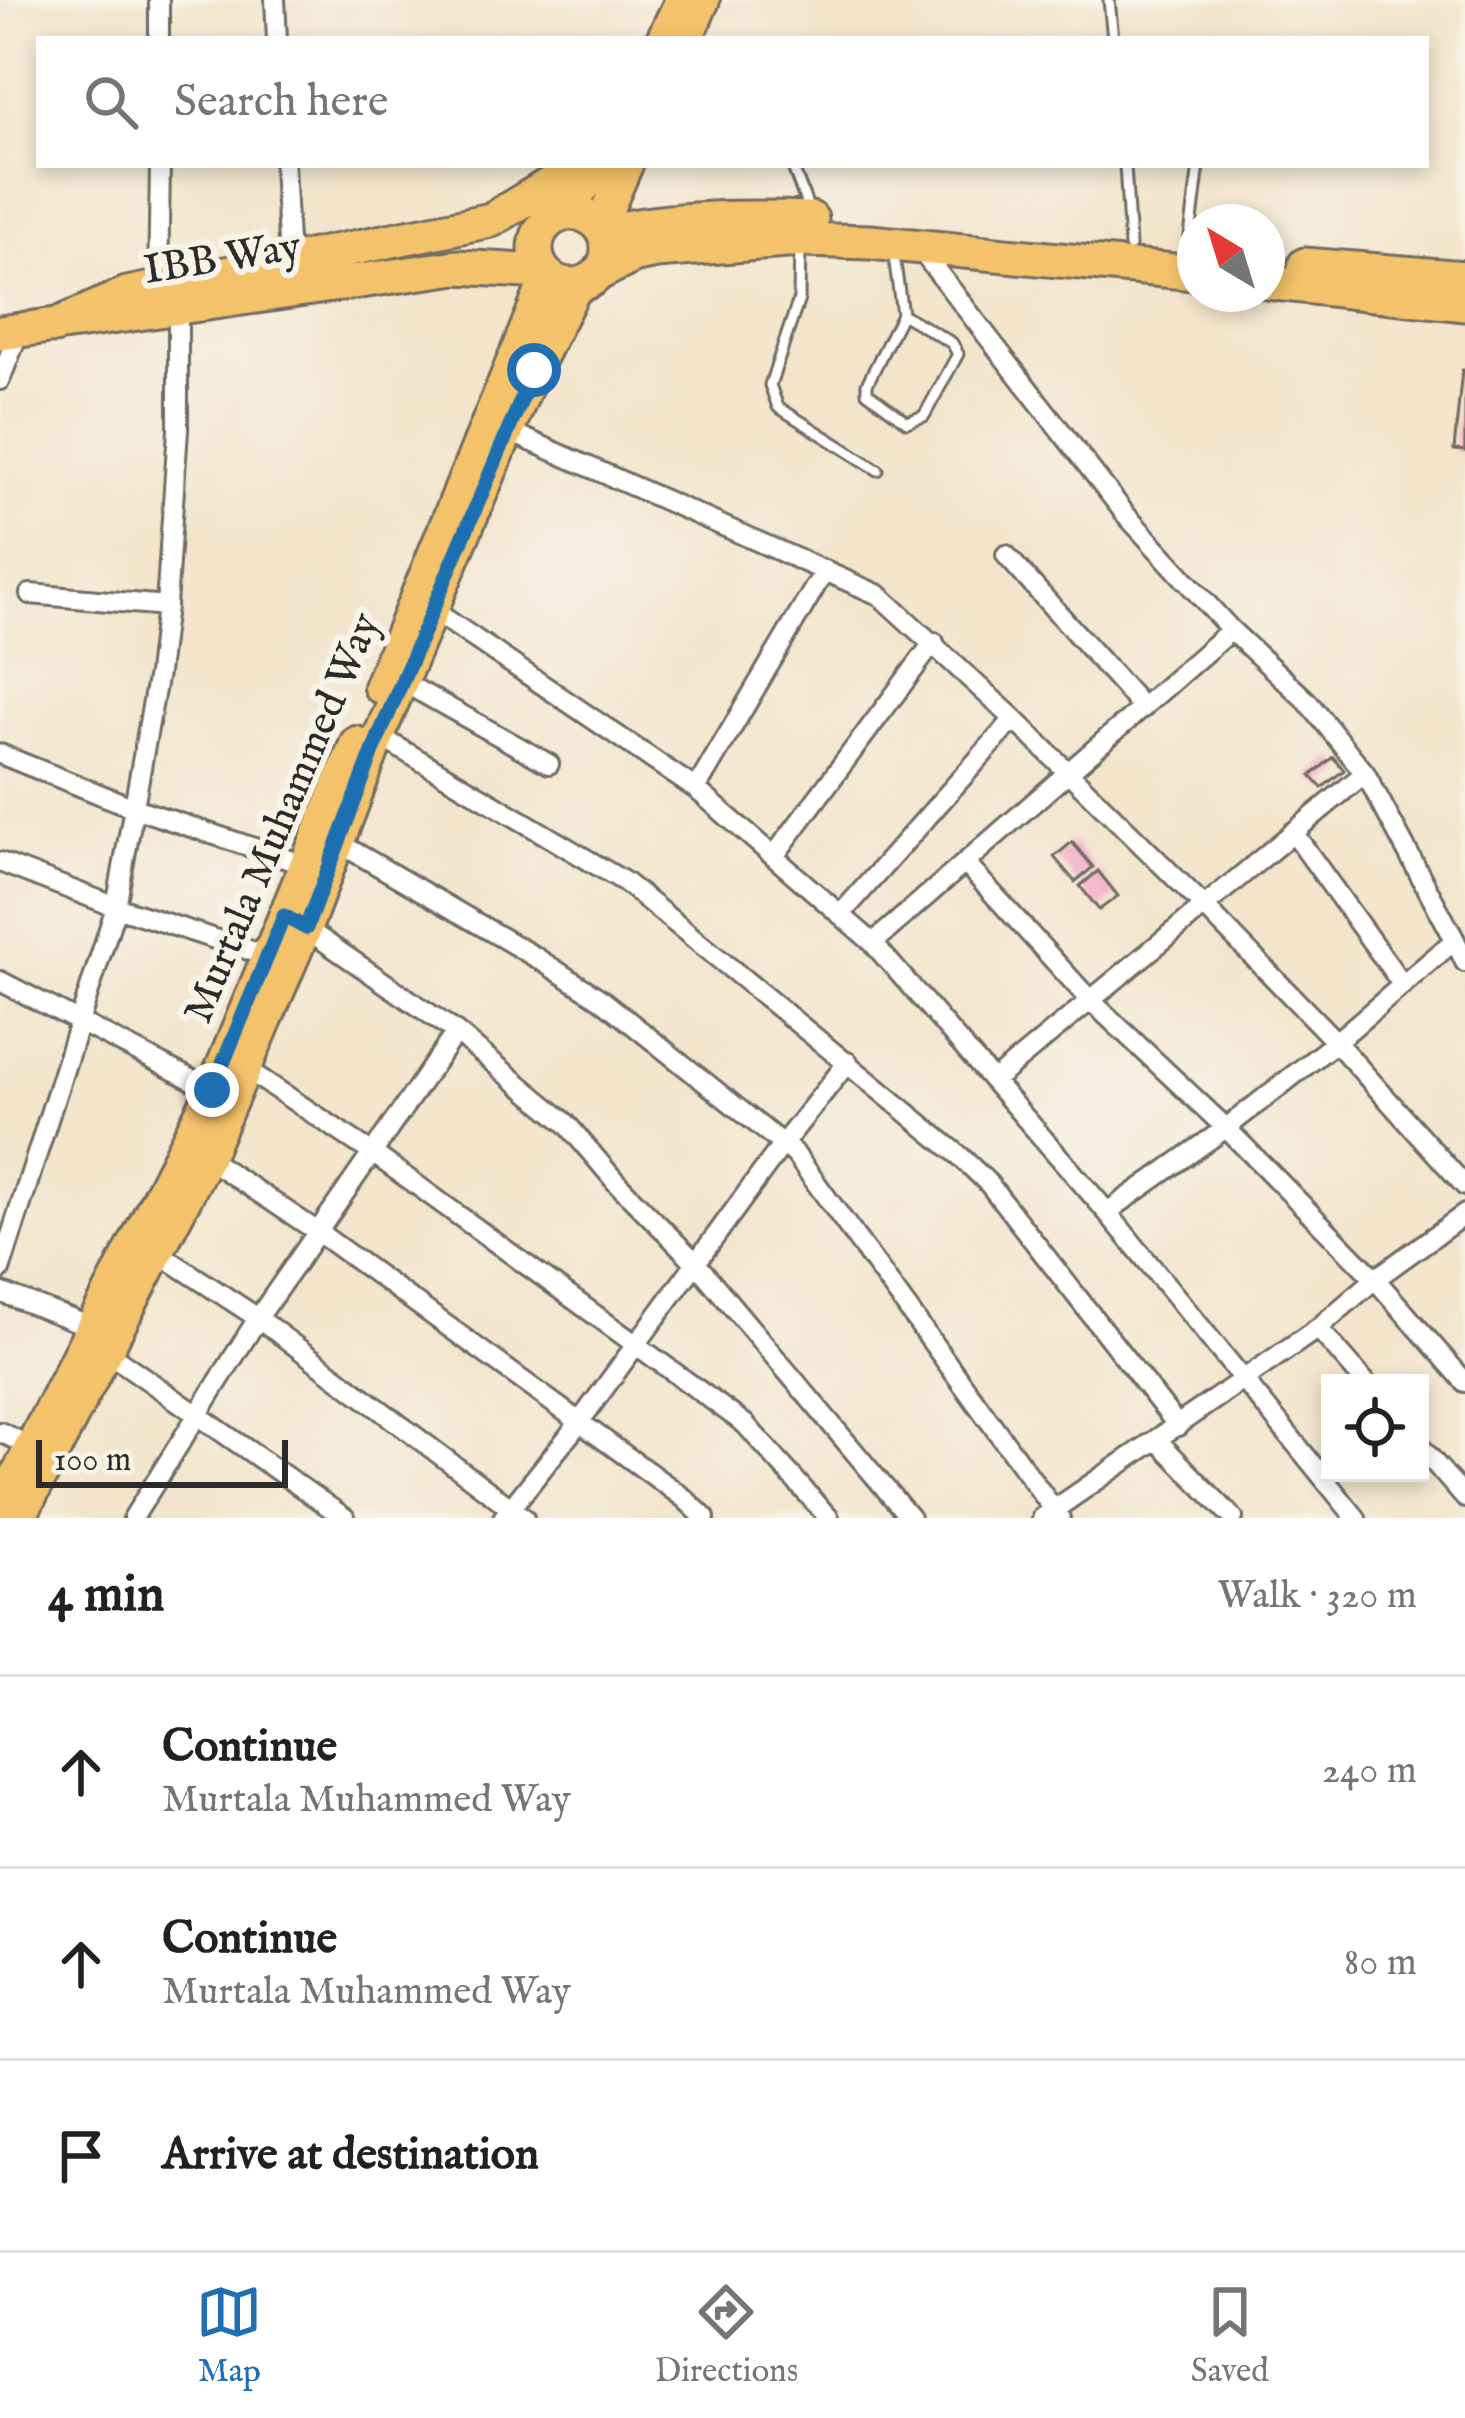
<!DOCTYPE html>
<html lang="en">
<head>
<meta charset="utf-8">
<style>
  :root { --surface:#fff; --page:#f2f2f2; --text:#202124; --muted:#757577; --line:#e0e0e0; --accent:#1f6fb2 }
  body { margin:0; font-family:"IM FELL English",serif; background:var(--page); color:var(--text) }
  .controls { position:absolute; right:36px; bottom:36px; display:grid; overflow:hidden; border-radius:0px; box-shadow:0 6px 18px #0003 }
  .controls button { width:108px; height:108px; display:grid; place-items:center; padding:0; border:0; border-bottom:3px solid var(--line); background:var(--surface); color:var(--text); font:60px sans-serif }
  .compass { position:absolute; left:1177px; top:204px; width:108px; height:108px; border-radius:50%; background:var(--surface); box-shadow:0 6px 18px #0003; rotate:322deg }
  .scale { position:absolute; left:36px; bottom:30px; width:252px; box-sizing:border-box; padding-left:12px; border:6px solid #2b2b2b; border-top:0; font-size:33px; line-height:42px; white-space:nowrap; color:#2b2b2b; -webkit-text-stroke:9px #f7f3e8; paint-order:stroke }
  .stop { position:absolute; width:36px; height:36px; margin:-27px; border:9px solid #1f6fb2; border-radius:50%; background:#fff }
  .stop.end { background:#1f6fb2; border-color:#fff; box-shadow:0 3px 12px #0008 }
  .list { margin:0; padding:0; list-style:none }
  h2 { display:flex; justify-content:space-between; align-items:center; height:156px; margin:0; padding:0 48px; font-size:51px }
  h2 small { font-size:39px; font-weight:400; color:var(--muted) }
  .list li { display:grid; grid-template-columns:78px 1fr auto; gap:36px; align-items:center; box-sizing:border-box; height:192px; padding:0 48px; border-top:3px solid var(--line) }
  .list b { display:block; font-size:45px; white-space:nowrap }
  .list p { margin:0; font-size:39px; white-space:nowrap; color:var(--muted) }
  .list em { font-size:39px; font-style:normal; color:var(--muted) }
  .icon { flex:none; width:66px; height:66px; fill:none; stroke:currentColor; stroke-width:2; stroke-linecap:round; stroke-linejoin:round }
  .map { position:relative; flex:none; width:1465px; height:1518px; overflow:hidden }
  .search { position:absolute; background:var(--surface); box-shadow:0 6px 18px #0003; left:36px; right:36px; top:36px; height:132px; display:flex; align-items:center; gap:30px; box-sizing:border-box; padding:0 42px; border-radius:0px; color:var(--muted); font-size:45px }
  .sheet { height:732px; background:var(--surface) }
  nav { display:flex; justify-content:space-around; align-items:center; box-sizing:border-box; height:168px; border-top:3px solid var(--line); background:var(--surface); font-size:33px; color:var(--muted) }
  nav a { display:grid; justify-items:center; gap:6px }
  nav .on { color:var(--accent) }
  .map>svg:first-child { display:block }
  .building { fill:#f5a8c9 }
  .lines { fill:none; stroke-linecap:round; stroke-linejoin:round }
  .service-casing { stroke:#716c63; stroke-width:15 }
  .minor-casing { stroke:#716c63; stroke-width:24 }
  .primary-casing { stroke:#716c63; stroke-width:36 }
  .trunk-casing { stroke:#716c63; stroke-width:39 }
  .service { stroke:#fff; stroke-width:9 }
  .minor { stroke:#fff; stroke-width:18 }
  .primary { stroke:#f4c26a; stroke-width:30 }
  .trunk { stroke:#f4c26a; stroke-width:33 }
  .route { stroke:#1f6fb2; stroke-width:15 }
  .labels { text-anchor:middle; stroke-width:12; stroke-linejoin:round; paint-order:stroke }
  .street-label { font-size:42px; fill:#2b2b2b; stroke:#f7f3e8 }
</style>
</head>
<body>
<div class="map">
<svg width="1465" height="1518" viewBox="0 0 1465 1518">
  <rect width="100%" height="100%" fill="#f7f3e8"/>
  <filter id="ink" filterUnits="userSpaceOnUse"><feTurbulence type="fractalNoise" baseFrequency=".00833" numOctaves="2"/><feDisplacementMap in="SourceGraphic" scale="24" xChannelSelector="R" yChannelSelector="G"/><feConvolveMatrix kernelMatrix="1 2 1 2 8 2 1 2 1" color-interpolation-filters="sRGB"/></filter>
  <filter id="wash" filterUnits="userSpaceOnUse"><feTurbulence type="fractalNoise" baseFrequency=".004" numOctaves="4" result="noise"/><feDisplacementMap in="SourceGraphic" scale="48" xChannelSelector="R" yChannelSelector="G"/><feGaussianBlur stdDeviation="2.7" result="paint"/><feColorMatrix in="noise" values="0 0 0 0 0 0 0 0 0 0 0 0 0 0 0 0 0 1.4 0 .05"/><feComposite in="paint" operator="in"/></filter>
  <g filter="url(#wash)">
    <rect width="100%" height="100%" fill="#f3e4cb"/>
    <g id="blocks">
      <path class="building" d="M1462 370H1465V451L1454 450Z
        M1333 757 1344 770 1322 788 1311 776Z
        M1072 842 1093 867 1075 882 1054 857Z
        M1098 871 1118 896 1099 910 1080 886Z"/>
    </g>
  </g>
  <g filter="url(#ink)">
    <use href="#blocks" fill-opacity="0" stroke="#716c63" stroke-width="3"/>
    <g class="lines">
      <defs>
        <path id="service" d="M1109 0 1113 39
          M792 165 809 210
          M1125 165 1130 246
          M800 245 799 299 770 385 778 407 878 470
          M893 249 902 314 867 384V392L907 422 924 416 958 354 952 343 902 314
          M1188 252 1199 165"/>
        <path id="minor" d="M159 0V39
          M275 0 277 39
          M284 165 289 261
          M919 248 1126 515 1231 630 1307 701 1365 773 1455 940 1336 1042 1226 1128 1107 1212
          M158 287 160 165
          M0 380 19 331
          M508 431 879 595 1014 719 1205 907 1336 1042 1465 1186
          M1006 555 1143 708
          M30 594 166 606
          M434 611 696 789 873 943 1107 1212 1356 1518
          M403 682 549 764
          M379 736 625 882 960 1156 989 1184 1178 1426
          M0 754 134 808 305 865
          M696 789 825 570
          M1293 832 1402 984
          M339 843 537 958 602 1000 795 1154 1060 1518
          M774 856 934 642
          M0 862 116 907 267 956
          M965 863 1089 999 1226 1128 1375 1279 1465 1382
          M842 913 1014 719
          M302 926 456 1032 566 1123 616 1182 695 1262 910 1518
          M1455 940 1465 962
          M873 943 1231 630
          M0 981 212 1090
          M246 1069 374 1154 745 1424 829 1518
          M993 1081 1365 773
          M207 1158 318 1232 684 1498 705 1518
          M157 1252 258 1318 524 1518
          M0 1270 116 907 158 673 166 606 178 430V309
          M0 1292 94 1328
          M1318 1328 1366 1383
          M106 1351 345 1518
          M0 1432 32 1447
          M1158 1441 1233 1518
          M1420 1446 1465 1498
          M133 1518 258 1318 456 1032
          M503 1518 578 1424 782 1145 848 1062
          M1042 1518 1318 1328 1375 1279 1465 1214"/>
        <path id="primary" d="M662 39 681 0
          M687 39 704 0
          M563 214 602 165
          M601 225 627 165
          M379 687 547 276
          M0 1507 212 1090 356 742
          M20 1518 207 1158 306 928 379 736 534 370 577 286"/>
        <path id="trunk" d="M536 249a36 36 0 1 1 72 0a36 36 0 1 1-72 0Z
          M605 232C670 217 744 217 811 219
          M1305 265 1465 278
          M601 272 633 256 656 251 800 240 870 242 1195 273
          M1267 282 1465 304
          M55 326 127 294 491 220 559 179 572 165
          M0 333 457 267 543 272"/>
      </defs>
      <use href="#service" class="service-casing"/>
      <use href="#minor" class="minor-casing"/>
      <use href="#primary" class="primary-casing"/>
      <use href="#trunk" class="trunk-casing"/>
      <use href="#service" class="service"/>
      <use href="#minor" class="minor"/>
      <use href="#primary" class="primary"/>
      <use href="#trunk" class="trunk"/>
    </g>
  </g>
  <g class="lines" filter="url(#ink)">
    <path class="route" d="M212 1090 284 916 306 928 379 736 534 370"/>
  </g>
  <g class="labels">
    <g class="street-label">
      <text transform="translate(222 256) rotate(-9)" y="15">IBB Way</text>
      <text transform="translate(280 817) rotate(-67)" y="15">Murtala Muhammed Way</text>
    </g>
  </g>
</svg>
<div class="controls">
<button><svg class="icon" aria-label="locate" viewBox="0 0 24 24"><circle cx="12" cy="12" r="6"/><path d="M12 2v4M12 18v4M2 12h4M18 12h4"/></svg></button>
</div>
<svg class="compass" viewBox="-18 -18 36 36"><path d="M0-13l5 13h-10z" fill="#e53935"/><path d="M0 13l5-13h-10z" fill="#757577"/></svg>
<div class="scale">100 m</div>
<div class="stop" style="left:534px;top:370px"></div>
<div class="stop end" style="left:212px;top:1090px"></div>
<div class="search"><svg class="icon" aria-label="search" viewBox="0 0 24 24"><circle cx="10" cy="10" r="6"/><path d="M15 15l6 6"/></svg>Search here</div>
</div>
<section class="sheet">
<h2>4 min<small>Walk · 320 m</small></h2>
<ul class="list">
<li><svg class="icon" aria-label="ahead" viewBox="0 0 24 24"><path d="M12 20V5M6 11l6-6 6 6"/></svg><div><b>Continue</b><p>Murtala Muhammed Way</p></div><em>240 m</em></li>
<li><svg class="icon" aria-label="ahead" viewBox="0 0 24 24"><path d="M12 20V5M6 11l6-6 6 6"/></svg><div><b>Continue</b><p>Murtala Muhammed Way</p></div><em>80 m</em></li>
<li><svg class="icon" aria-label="arrive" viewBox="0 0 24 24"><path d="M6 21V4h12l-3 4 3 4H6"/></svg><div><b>Arrive at destination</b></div></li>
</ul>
</section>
<nav>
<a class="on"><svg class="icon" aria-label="map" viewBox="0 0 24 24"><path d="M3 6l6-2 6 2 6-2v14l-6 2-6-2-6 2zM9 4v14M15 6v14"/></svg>Map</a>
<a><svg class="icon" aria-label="directions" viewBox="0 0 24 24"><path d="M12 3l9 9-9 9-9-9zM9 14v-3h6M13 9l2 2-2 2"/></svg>Directions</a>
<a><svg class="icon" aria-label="saved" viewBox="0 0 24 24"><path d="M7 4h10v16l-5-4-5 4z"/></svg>Saved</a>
</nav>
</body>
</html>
